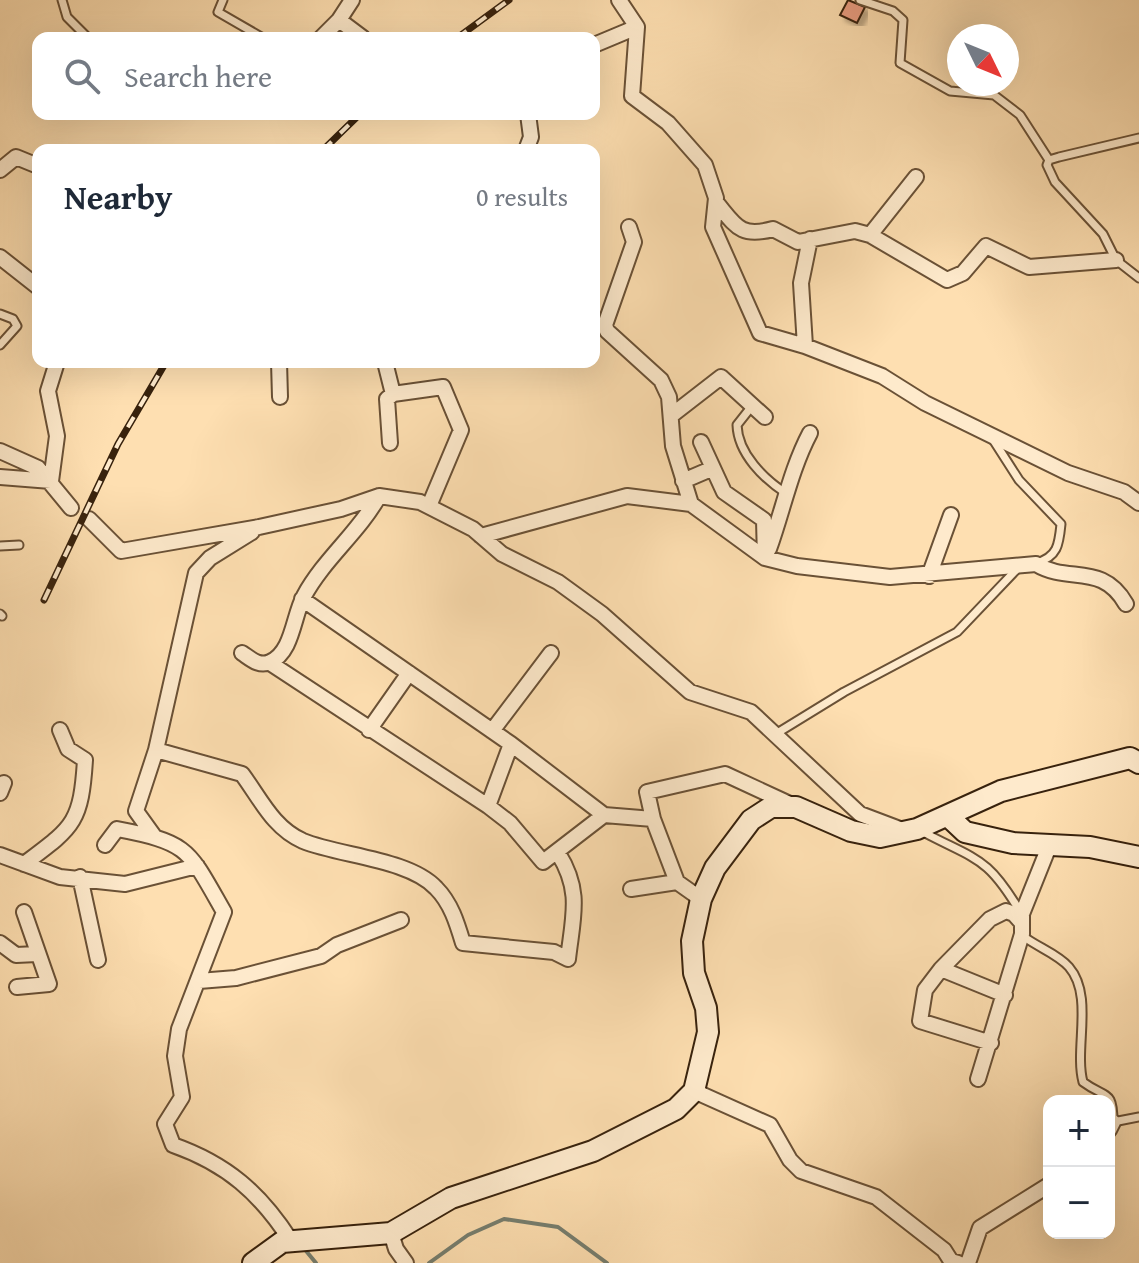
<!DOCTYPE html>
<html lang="en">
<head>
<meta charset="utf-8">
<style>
  :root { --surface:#fff; --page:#f2f2f3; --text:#1f2937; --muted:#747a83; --line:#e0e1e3 }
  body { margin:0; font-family:"Gentium Book Plus",serif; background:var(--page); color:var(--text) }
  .controls { position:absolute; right:24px; bottom:24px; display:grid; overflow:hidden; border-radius:16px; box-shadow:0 8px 32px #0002 }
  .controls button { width:72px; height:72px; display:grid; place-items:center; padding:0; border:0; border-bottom:2px solid var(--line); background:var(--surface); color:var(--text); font:40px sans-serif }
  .compass { position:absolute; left:947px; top:24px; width:72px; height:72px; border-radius:50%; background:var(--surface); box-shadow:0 8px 32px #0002; rotate:133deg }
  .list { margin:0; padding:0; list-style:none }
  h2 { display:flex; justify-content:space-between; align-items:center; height:104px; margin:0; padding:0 32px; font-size:34px }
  h2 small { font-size:26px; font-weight:400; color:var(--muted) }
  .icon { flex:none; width:44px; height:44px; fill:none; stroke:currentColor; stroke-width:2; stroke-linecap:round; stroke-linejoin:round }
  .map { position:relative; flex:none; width:1139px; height:1263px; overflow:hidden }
  .search { position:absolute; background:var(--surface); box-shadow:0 8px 32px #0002; left:32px; top:32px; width:568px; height:88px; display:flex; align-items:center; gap:20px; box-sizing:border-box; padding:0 28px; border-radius:16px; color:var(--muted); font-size:30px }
  .panel { position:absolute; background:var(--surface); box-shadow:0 8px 32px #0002; left:32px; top:144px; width:568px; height:224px; border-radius:16px }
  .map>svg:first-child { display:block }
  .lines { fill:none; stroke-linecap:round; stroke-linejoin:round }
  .stream { stroke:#767e6f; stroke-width:4 }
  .building { fill:#ea9d81; stroke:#38220d; stroke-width:2; filter:url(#shadow) }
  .lane-casing { stroke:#6a5136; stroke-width:11 }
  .street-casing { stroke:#6a5136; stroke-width:18 }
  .secondary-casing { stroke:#38220d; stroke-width:24 }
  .lane { stroke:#feeacc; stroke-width:7 }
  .street { stroke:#feeacc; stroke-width:14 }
  .secondary { stroke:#feeacc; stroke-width:20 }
  .rail-casing { stroke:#38220d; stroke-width:7 }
  .rail { stroke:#feeacc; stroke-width:4; stroke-dasharray:12; stroke-linecap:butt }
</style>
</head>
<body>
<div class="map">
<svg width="1139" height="1263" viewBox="0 0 1139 1263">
  <defs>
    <filter id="shadow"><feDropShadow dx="5" dy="5" stdDeviation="2" flood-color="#0004"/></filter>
  </defs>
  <rect width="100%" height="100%" fill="#fedfb1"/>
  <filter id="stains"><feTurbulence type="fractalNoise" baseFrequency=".0025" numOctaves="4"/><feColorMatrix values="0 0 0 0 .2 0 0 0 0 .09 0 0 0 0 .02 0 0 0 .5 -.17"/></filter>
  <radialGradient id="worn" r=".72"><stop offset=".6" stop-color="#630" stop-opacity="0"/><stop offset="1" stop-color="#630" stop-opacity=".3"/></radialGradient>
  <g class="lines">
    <path class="stream" d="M302 1246 316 1263
      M429 1263 468 1235 504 1219 558 1227 607 1263"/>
  </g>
  <path class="building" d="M848 0 865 7 857 23 840 15Z"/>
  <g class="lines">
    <defs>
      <path id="lane" d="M62 0 67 17 88 38
        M223 0 218 12 263 38
        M860 0 893 11 903 20 900 63 950 91 994 95 1020 115 1049 160
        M1139 138 1059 157 1049 160 1047 165 1055 182 1103 234 1116 260 1139 278
        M0 314 13 319 17 326 0 345
        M752 406 737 425C738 454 764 479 787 494
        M994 441 1019 480 1061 524C1059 544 1058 557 1036 563
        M0 546 19 545
        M0 614 2 616
        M774 735 844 692 957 632 1018 568
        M923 832C978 861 987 856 1021 913
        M1023 936C1037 947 1058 954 1069 967 1094 996 1074 1048 1083 1082 1106 1099 1113 1089 1113 1122L1139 1117"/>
      <path id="street" d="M619 0 637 27 632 96 668 123 705 165 716 198 713 227 760 333 805 346 882 376 925 403 1068 473 1124 492 1139 503
        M339 20 363 38
        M321 38 339 20 352 0
        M594 45 637 27
        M526 150 531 137 528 114
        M0 170 16 157 38 166
        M716 202C736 226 740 238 773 229L798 242 855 231 870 235 947 280 963 273 986 246 1029 267 1116 260
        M629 227 634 242 605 325 607 331 661 380 669 397 673 446 691 504
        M870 235 916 177
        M0 257 38 287
        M805 346 801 283 810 239
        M279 362 280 397
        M385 362 393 394
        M672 415 721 377 765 417
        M701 442 724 492 764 520 765 558
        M390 443 387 399 393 394 443 387 461 430 429 506
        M0 451 38 468 71 508
        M0 477 51 481
        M51 481 57 436 48 391 57 362
        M683 481 711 469
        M89 519 121 551 259 527 341 509 379 496 420 502 473 529 502 554 558 582 602 614 690 692 751 712 860 814 905 831
        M481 536 627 496 691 504 765 558 797 566 890 577 1036 564C1069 584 1102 562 1126 604
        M769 549C783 510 791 469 810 433
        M929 576 951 515
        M302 599 511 744 604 815 653 819 677 882
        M242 653C251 659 259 667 270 662 293 652 293 616 304 596 324 559 359 532 379 496
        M270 663 488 806 510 823 543 862 604 815
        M369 730 409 673
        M492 731 551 653
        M156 750 242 774C260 798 273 828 303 841 340 856 409 859 436 888 451 903 457 923 463 943L554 952 568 959C573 916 582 891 558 853
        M0 793 4 783
        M488 806 511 744
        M653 819 647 792 725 774 792 805
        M154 836 136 811 156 750 196 573 210 558 252 532
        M105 845 117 829C190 843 188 849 224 912L179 1029 175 1056 182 1097 165 1124 173 1145C227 1164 260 1193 291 1241
        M0 855 60 877 125 884 197 866
        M24 864C73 827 81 824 85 760L68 749 60 730
        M80 877 98 960
        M631 889 677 882 701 899
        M0 943 16 955 37 954
        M941 969 1005 995
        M199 981 236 978 321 956 337 945 401 920
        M17 987 49 984 24 912
        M991 1043 920 1021 925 990 941 969 990 919 1006 911 1014 914 1022 923
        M978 1079 1022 934V914L1050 844
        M694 1091 770 1125 790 1160 801 1171 876 1197 944 1250 951 1261 958 1263
        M1109 1130 1113 1122
        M391 1233 396 1249 406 1263
        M968 1263 980 1228 1049 1185"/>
      <path id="secondary" d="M948 816 965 832 1013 843 1090 847 1139 857
        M253 1263 282 1242 391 1233 451 1198 593 1151 676 1109 694 1091 708 1032 706 1008 694 973 692 941 701 899 715 868 751 820 771 807H796L851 831 880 837 917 829 1001 791 1130 758 1139 763"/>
    </defs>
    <use href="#lane" class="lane-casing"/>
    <use href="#street" class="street-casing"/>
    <use href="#secondary" class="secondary-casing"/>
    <use href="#lane" class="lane"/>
    <use href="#street" class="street"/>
    <use href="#secondary" class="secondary"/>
    <defs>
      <path id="rail" d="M457 38 509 0
        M323 150 360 114
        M44 600 118 444 166 362"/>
    </defs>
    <use href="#rail" class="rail-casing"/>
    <use href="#rail" class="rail"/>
  </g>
  <rect width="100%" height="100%" filter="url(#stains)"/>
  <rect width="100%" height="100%" fill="url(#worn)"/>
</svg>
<div class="controls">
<button>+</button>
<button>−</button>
</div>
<svg class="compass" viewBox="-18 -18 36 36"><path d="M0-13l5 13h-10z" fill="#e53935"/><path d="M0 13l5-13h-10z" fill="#747a83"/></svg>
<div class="search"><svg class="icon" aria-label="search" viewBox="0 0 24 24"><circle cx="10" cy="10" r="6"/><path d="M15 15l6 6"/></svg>Search here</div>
<section class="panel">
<h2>Nearby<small>0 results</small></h2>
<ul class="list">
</ul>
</section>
</div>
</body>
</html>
